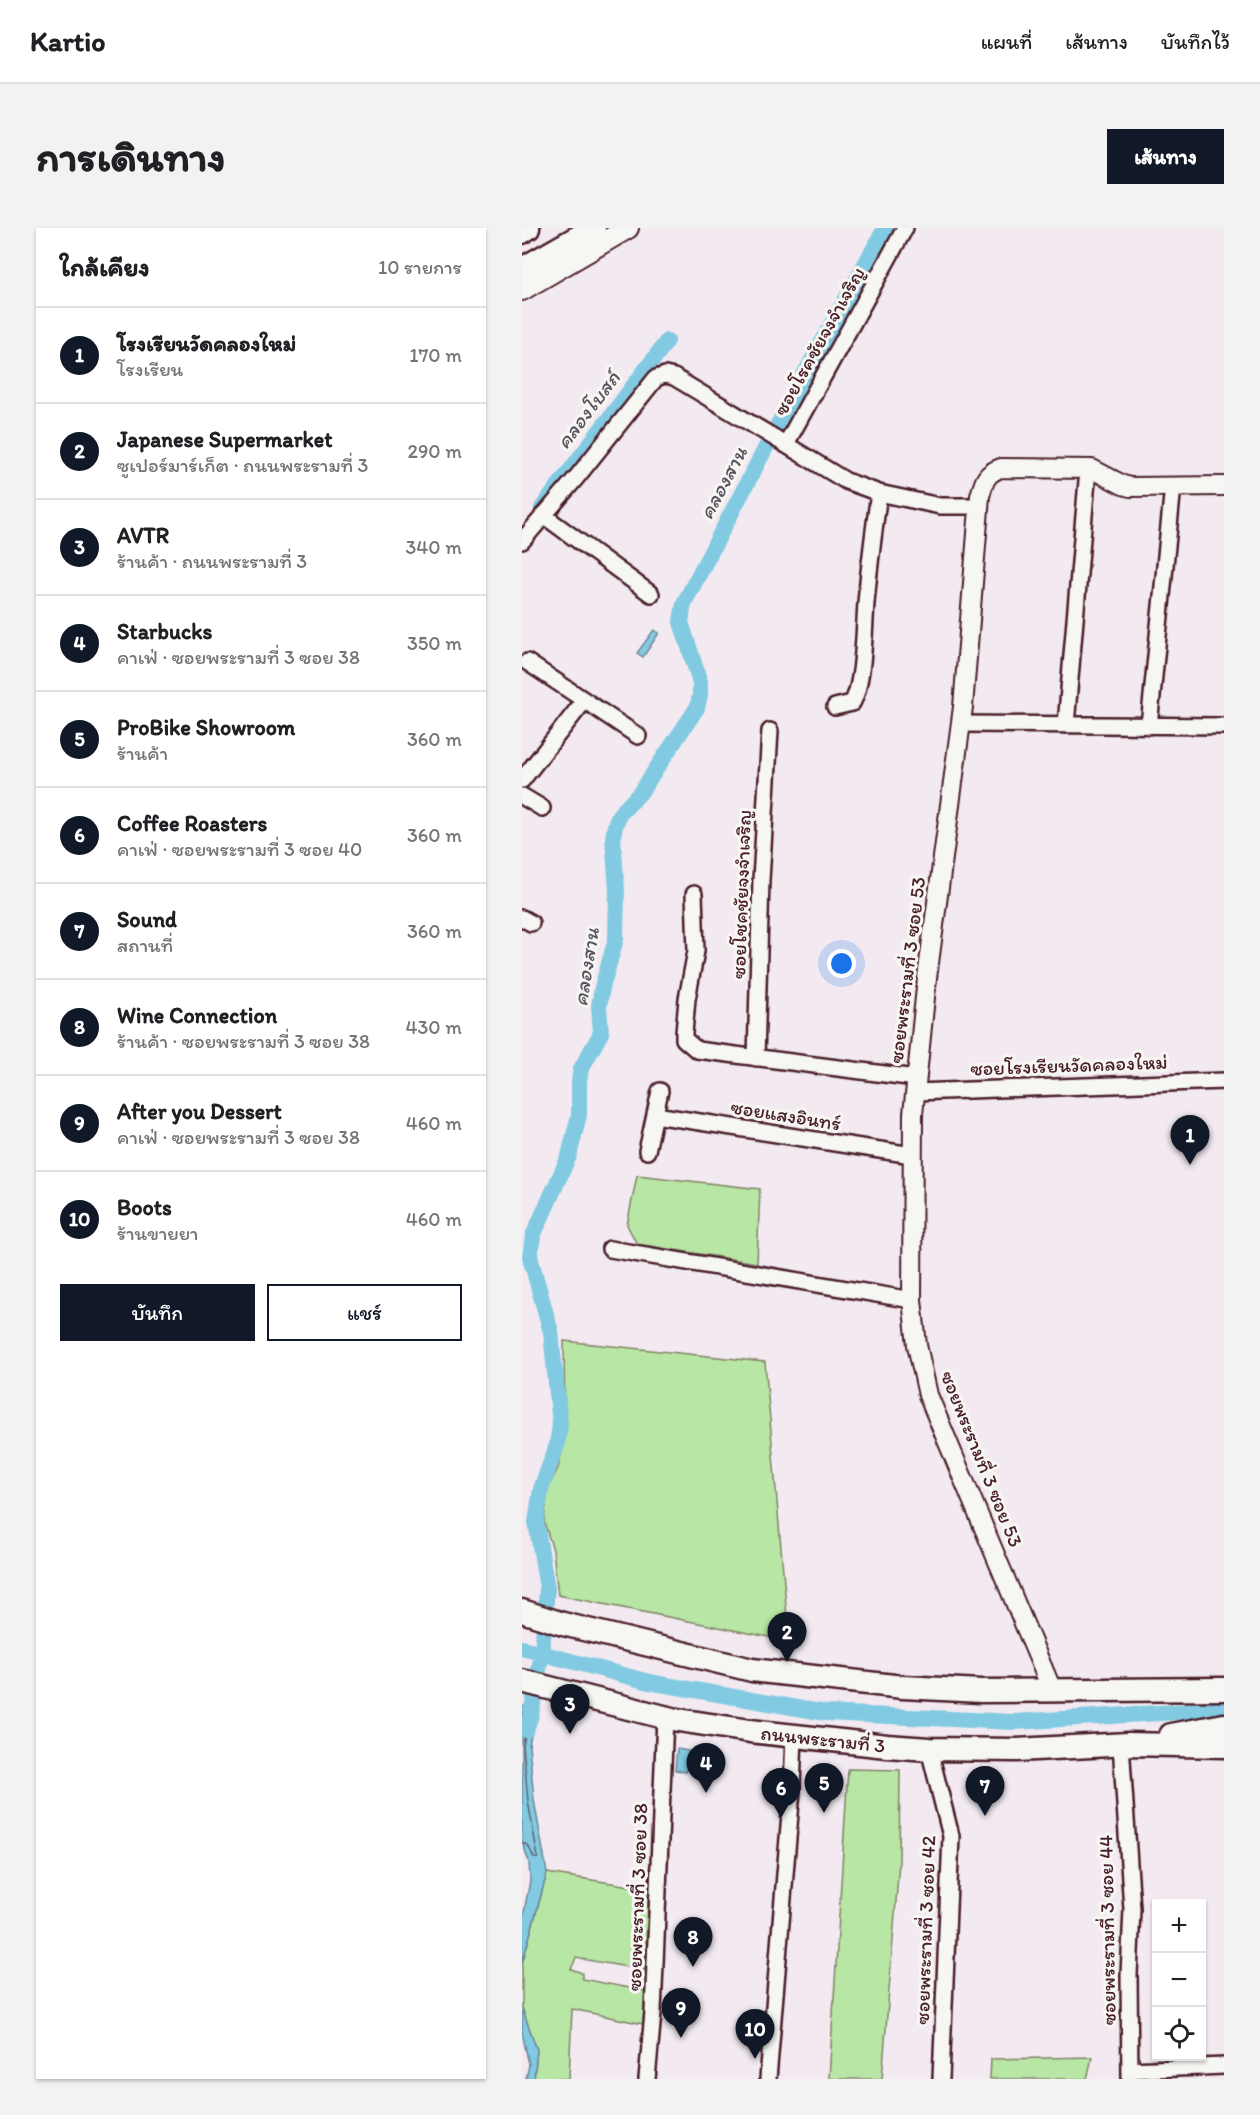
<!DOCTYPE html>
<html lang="th">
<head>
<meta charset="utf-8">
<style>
  :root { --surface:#fff; --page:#f2f2f2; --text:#202124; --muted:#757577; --line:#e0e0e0; --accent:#111827 }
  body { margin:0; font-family:Itim,"Playpen Sans Thai",sans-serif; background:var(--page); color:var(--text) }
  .controls { position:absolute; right:18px; bottom:18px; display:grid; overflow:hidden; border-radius:0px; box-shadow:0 2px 4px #0004 }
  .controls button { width:54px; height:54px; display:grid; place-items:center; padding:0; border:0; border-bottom:2px solid var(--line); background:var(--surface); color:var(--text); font:30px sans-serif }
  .you { position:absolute; left:320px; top:736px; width:21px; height:21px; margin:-15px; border:4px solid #fff; border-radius:50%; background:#1a73e8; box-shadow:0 0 0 9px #1a73e833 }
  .badge { display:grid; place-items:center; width:39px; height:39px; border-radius:50%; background:var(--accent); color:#fff; font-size:20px; font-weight:700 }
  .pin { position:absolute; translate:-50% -50px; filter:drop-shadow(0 2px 3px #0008) }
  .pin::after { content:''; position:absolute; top:32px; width:21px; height:18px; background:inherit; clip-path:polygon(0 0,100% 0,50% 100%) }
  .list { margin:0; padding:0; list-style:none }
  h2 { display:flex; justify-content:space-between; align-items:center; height:78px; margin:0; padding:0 24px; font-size:26px }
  h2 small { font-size:20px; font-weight:400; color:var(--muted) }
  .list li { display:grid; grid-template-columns:39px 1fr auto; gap:18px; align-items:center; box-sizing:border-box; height:96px; padding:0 24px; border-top:2px solid var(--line) }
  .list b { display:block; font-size:22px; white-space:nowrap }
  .list p { margin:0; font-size:20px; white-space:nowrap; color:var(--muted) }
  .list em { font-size:20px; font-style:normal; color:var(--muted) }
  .actions { display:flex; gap:12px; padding:18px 24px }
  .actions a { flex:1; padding:14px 0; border:2px solid var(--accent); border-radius:0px; text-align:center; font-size:21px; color:var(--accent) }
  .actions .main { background:var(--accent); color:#fff }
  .icon { flex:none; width:33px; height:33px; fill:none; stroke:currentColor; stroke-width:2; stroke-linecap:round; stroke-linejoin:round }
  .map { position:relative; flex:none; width:702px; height:1851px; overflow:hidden; border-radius:0px }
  header { display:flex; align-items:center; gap:36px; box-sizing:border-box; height:84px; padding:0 30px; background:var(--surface); border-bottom:2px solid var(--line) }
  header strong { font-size:28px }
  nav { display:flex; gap:33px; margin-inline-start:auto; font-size:21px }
  .intro { display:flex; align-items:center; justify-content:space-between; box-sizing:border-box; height:144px; padding:0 36px }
  h1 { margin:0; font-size:42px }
  .button { padding:15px 27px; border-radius:0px; background:var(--accent); color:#fff; font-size:21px; font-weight:700 }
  main { display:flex; gap:36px; padding:0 36px }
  aside { flex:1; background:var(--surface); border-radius:0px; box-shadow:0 2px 4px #0004 }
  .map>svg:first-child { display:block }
  .green { fill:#b8e6a4; stroke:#818268; stroke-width:1.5 }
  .water { fill:#82cae2; stroke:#6c8699; stroke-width:1.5 }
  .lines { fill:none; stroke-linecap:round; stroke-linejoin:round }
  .shore { stroke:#606374; stroke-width:1.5 }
  .canal { stroke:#82cae2; stroke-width:16 }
  .minor-casing { stroke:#4a1f2b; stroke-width:20 }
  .tertiary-casing { stroke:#4a1f2b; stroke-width:22 }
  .secondary-casing { stroke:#4a1f2b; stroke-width:24 }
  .primary-casing { stroke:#4a1f2b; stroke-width:27 }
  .minor { stroke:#f6f6f2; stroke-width:15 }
  .tertiary { stroke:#f6f6f2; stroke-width:18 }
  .secondary { stroke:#f6f6f2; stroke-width:20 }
  .primary { stroke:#f6f6f2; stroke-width:22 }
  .labels { text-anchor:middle; stroke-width:6; stroke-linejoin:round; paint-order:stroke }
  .street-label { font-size:20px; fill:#4a1f2b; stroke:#f6f6f2 }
  .water-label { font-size:21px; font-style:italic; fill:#5b5262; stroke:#f6f6f2 }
</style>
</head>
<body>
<header>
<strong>Kartio</strong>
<nav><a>แผนที่</a><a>เส้นทาง</a><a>บันทึกไว้</a></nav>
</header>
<div class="intro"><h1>การเดินทาง</h1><a class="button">เส้นทาง</a></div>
<main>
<aside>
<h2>ใกล้เคียง<small>10 รายการ</small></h2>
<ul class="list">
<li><span class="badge">1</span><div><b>โรงเรียนวัดคลองใหม่</b><p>โรงเรียน</p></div><em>170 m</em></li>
<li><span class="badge">2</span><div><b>Japanese Supermarket</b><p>ซูเปอร์มาร์เก็ต · ถนนพระรามที่ 3</p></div><em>290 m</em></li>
<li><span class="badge">3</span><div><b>AVTR</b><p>ร้านค้า · ถนนพระรามที่ 3</p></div><em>340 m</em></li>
<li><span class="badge">4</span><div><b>Starbucks</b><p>คาเฟ่ · ซอยพระรามที่ 3 ซอย 38</p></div><em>350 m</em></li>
<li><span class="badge">5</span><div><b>ProBike Showroom</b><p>ร้านค้า</p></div><em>360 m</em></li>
<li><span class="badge">6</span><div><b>Coffee Roasters</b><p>คาเฟ่ · ซอยพระรามที่ 3 ซอย 40</p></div><em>360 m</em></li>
<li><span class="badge">7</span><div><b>Sound</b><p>สถานที่</p></div><em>360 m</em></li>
<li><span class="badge">8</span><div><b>Wine Connection</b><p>ร้านค้า · ซอยพระรามที่ 3 ซอย 38</p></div><em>430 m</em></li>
<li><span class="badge">9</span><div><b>After you Dessert</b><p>คาเฟ่ · ซอยพระรามที่ 3 ซอย 38</p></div><em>460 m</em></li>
<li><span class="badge">10</span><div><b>Boots</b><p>ร้านขายยา</p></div><em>460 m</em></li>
</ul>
<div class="actions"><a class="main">บันทึก</a><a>แชร์</a></div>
</aside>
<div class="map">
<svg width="702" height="1851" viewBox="0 0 702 1851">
  <rect width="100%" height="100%" fill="#f2eaf0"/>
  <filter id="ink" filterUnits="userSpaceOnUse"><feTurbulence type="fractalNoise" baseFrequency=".0167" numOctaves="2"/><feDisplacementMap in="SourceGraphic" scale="12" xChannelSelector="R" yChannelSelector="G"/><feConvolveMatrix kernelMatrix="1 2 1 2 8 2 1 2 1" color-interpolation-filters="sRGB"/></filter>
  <g filter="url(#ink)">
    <path class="green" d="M115 947 238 961 235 1035 115 1016 105 997Z
      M42 1113 243 1134 267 1413 36 1367 31 1322 22 1294 26 1260 36 1240 43 1210Z
      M326 1541 378 1542 377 1635 360 1851H307Z
      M25 1645 127 1661 123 1742 54 1730 49 1741 60 1745V1751L123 1763 121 1796 50 1781 47 1851H12L15 1822 0 1780V1736Z
      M570 1829 565 1851H468L469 1831Z"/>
    <path class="water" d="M132 402 137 405 121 429 115 425Z
      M0 1478 14 1482 7 1517 12 1572 25 1645 0 1736V1694L8 1653 7 1634 0 1613Z
      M155 1521 167 1523 164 1544 153 1542Z
      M0 1780 15 1822 12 1851H4L7 1837 0 1804Z"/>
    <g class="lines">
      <path class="shore" d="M0 1484 7 1488 1 1517 6 1573 16 1630H12L6 1617 0 1615"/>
      <path class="canal" d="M20 280 145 113
        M0 1420 127 1454 304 1485 492 1494 702 1481
        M4 1502 9 1487 20 1424 25 1360 14 1294 19 1261 35 1217 38 1197 29 1104 8 1029 11 1008 47 928 57 887V853L59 841 79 805 77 778 80 760 94 711 95 662 91 610 93 598 97 587 118 565 175 480 178 467V454L159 394 162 375 282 147 363 0"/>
      <defs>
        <path id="minor" d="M264 216 383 0
          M21 287 129 366
          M0 313 54 250 134 150 143 147 152 149 324 253 357 265 418 278H458
          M5 434 116 508
          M313 479 330 475C342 455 342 401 344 375 347 338 352 302 357 265
          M439 496 702 498
          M544 497 566 241
          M627 498 651 258
          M0 552 62 473
          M0 568 20 580
          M172 666 174 723 165 771 162 805V811L175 822 394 850
          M0 690 9 695
          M234 830 239 652 248 503
          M393 864 702 853
          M133 887 390 927
          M125 923 138 863
          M88 1021 390 1072
          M599 1516 610 1681 607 1747 608 1851
          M407 1521 429 1608 419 1851
          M608 1842 702 1838
          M125 1851 131 1785 143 1489
          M246 1851 270 1562 272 1506"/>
        <path id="tertiary" d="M530 1462 406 1167 395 1117 390 1072 391 886 405 750 441 479 458 268C462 253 464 245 479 240L570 241 601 257 608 259 702 258"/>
        <path id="secondary" d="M0 62 106 0"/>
        <path id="primary" d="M0 4 6 0
          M0 41 72 0
          M0 1383 41 1396 230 1442 381 1459 459 1463 702 1461
          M0 1453 150 1491 228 1503 365 1518 407 1521 495 1522 606 1516 702 1518
          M649 1507 702 1497"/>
      </defs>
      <use href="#minor" class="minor-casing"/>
      <use href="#tertiary" class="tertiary-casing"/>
      <use href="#secondary" class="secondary-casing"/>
      <use href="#primary" class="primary-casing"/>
      <use href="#minor" class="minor"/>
      <use href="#tertiary" class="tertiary"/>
      <use href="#secondary" class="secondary"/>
      <use href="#primary" class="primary"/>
    </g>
  </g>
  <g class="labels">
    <g class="street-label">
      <text transform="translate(297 113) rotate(-61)" y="7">ซอยโรคชัยจงจำเจริญ</text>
      <text transform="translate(219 666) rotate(-88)" y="7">ซอยโชคชัยจงจำเจริญ</text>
      <text transform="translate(385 742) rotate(-83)" y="7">ซอยพระรามที่ 3 ซอย 53</text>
      <text transform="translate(547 837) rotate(-2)" y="7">ซอยโรงเรียนวัดคลองใหม่</text>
      <text transform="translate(264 887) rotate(9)" y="7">ซอยแสงอินทร์</text>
      <text transform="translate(460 1231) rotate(68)" y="7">ซอยพระรามที่ 3 ซอย 53</text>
      <text transform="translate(301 1511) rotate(6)" y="7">ถนนพระรามที่ 3</text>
      <text transform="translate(115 1669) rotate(-88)" y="7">ซอยพระรามที่ 3 ซอย 38</text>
      <text transform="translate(403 1702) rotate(-88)" y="7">ซอยพระรามที่ 3 ซอย 42</text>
      <text transform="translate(585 1702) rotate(-91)" y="7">ซอยพระรามที่ 3 ซอย 44</text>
    </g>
    <g class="water-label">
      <text transform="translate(66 182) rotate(-53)" y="7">คลองโบสถ์</text>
      <text transform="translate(201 255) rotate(-62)" y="7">คลองสาน</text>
      <text transform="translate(64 739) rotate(-81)" y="7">คลองสาน</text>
    </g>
  </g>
</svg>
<div class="controls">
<button>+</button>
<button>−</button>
<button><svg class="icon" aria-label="locate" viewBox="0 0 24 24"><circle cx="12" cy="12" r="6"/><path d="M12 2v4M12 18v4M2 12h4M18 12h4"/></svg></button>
</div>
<div class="you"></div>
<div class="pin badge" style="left:668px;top:937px">1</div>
<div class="pin badge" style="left:265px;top:1434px">2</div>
<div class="pin badge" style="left:48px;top:1506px">3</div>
<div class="pin badge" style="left:184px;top:1565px">4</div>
<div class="pin badge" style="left:302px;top:1585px">5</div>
<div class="pin badge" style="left:259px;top:1590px">6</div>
<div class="pin badge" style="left:463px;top:1588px">7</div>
<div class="pin badge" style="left:171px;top:1739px">8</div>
<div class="pin badge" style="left:159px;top:1810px">9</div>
<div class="pin badge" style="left:233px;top:1831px">10</div>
</div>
</main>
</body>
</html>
